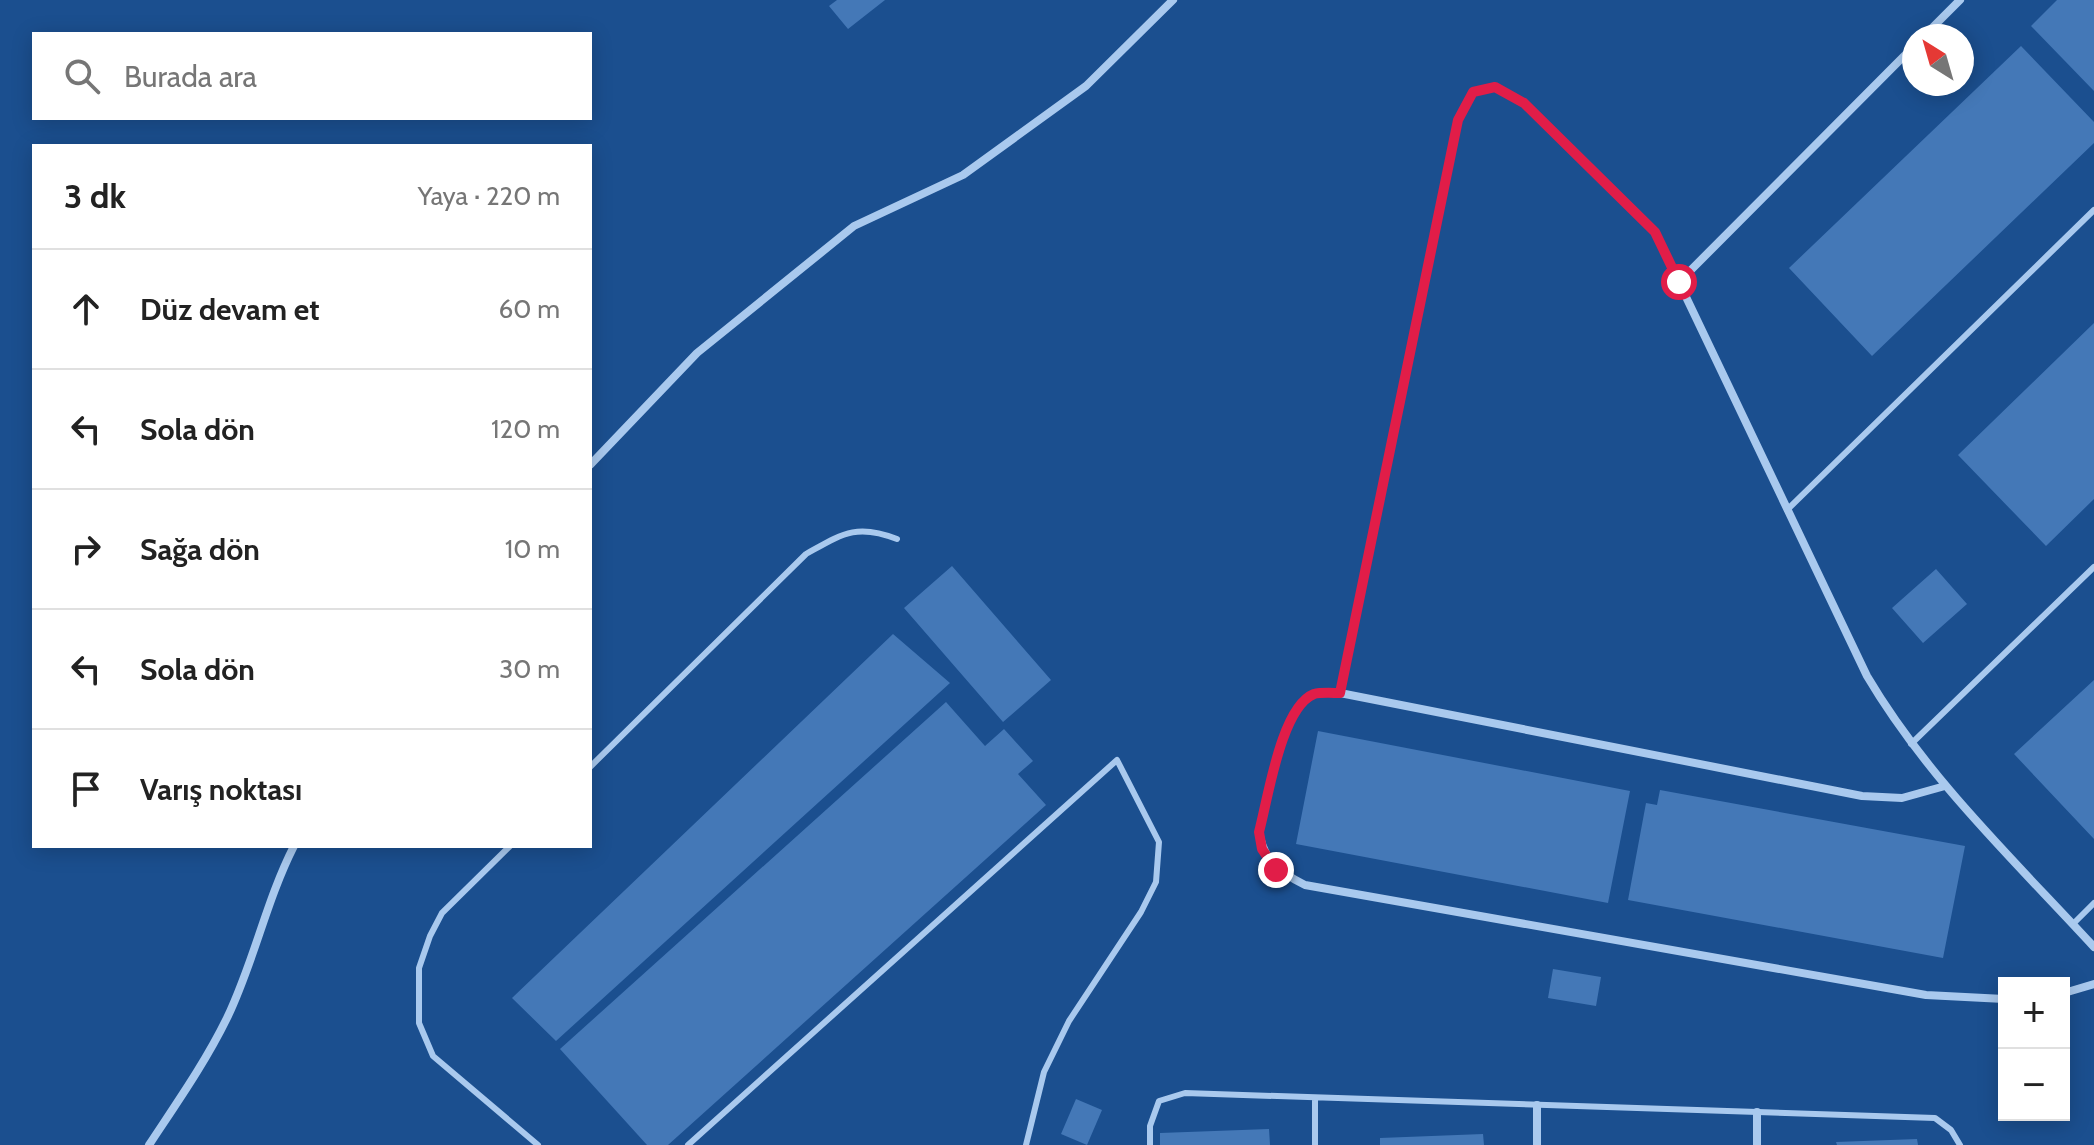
<!DOCTYPE html>
<html lang="tr">
<head>
<meta charset="utf-8">
<style>
  :root { --surface:#fff; --page:#f6f6f6; --text:#222; --muted:#767676; --line:#e0e0e0 }
  body { margin:0; font-family:Cabin,sans-serif; background:var(--page); color:var(--text) }
  .controls { position:absolute; right:24px; bottom:24px; display:grid; overflow:hidden; border-radius:0px; box-shadow:0 4px 20px #0003 }
  .controls button { width:72px; height:72px; display:grid; place-items:center; padding:0; border:0; border-bottom:2px solid var(--line); background:var(--surface); color:var(--text); font:40px sans-serif }
  .compass { position:absolute; left:1902px; top:24px; width:72px; height:72px; border-radius:50%; background:var(--surface); box-shadow:0 4px 20px #0003; rotate:323deg }
  .stop { position:absolute; width:24px; height:24px; margin:-18px; border:6px solid #e11d48; border-radius:50%; background:#fff }
  .stop.end { background:#e11d48; border-color:#fff; box-shadow:0 2px 8px #0008 }
  .list { margin:0; padding:0; list-style:none }
  h2 { display:flex; justify-content:space-between; align-items:center; height:104px; margin:0; padding:0 32px; font-size:34px }
  h2 small { font-size:26px; font-weight:400; color:var(--muted) }
  .list li { display:grid; grid-template-columns:52px 1fr auto; gap:24px; align-items:center; box-sizing:border-box; height:120px; padding:0 32px; border-top:2px solid var(--line) }
  .list b { display:block; font-size:30px; white-space:nowrap }
  .list em { font-size:26px; font-style:normal; color:var(--muted) }
  .icon { flex:none; width:44px; height:44px; fill:none; stroke:currentColor; stroke-width:2; stroke-linecap:round; stroke-linejoin:round }
  .map { position:relative; flex:none; width:2094px; height:1145px; overflow:hidden }
  .search { position:absolute; background:var(--surface); box-shadow:0 4px 20px #0003; left:32px; top:32px; width:560px; height:88px; display:flex; align-items:center; gap:20px; box-sizing:border-box; padding:0 28px; border-radius:0px; color:var(--muted); font-size:30px }
  .panel { position:absolute; background:var(--surface); box-shadow:0 4px 20px #0003; left:32px; top:144px; width:560px; height:704px; border-radius:0px }
  .map>svg:first-child { display:block }
  .building { fill:#4478b7 }
  .lines { fill:none; stroke-linecap:round; stroke-linejoin:round }
  .service { stroke:#a9c9ee; stroke-width:6 }
  .minor { stroke:#a9c9ee; stroke-width:8 }
  .route { stroke:#e11d48; stroke-width:10 }
</style>
</head>
<body>
<div class="map">
<svg width="2094" height="1145" viewBox="0 0 2094 1145">
  <rect width="100%" height="100%" fill="#1b4f8f"/>
  <path class="building" d="M837 0H885L848 29 829 6Z
    M2057 0H2094V91L2031 26Z
    M2021 46 2094 122V143L1872 356 1789 268Z
    M2094 323V499L2046 546 1958 455Z
    M952 566 1051 680 1003 722 904 608Z
    M1936 569 1967 604 1923 643 1892 608Z
    M893 634 950 683 556 1041 512 998Z
    M2094 680V839L2014 754Z
    M946 702 985 746 1004 729 1033 761 1018 774 1046 805 668 1145H647L560 1049Z
    M1318 731 1630 791 1608 903 1296 844Z
    M1660 790 1965 846 1943 958 1628 900 1646 803 1657 805Z
    M1553 969 1601 977 1596 1006 1548 998Z
    M1076 1099 1102 1110 1087 1145 1061 1134Z
    M1269 1129 1270 1145H1160V1133Z
    M1483 1134 1484 1145H1380V1138Z
    M1917 1139 1918 1145H1837L1836 1142Z"/>
  <g class="lines">
    <path class="service" d="M1787 510 2094 210
      M1911 744 2094 567
      M590 767 806 554C842 534 856 523 897 539
      M510 846 442 913 430 936 419 968V1023L433 1056 538 1145
      M2073 924 2094 903
      M1315 1098V1145
      M688 1145 1117 760 1159 842 1156 882 1141 912 1069 1021 1044 1072 1026 1145
      M1150 1145V1126L1159 1101 1185 1093 1935 1118 1951 1130 1960 1145"/>
    <path class="minor" d="M1924 36 1960 0
      M1679 282 1914 46
      M590 465 697 353 854 226 963 175 1086 86 1173 0
      M1340 693 1458 120 1473 92 1495 87 1524 103 1655 232 1867 676C1928 779 2014 860 2094 947
      M1945 786 1902 798 1862 796 1340 693C1333 693 1321 692 1314 694 1281 707 1268 799 1259 832 1264 861 1279 872 1305 885L1926 995 2004 999
      M2064 993 2094 984
      M1537 1105V1145
      M1757 1112V1145
      M149 1145C176 1104 205 1063 227 1018 254 962 266 901 294 846"/>
  </g>
  <g class="lines">
    <path class="route" d="M1276 870 1262 849 1259 832C1268 799 1281 707 1314 694 1321 692 1333 693 1340 693L1458 120 1473 92 1495 87 1524 103 1655 232 1679 282"/>
  </g>
</svg>
<div class="controls">
<button>+</button>
<button>−</button>
</div>
<svg class="compass" viewBox="-18 -18 36 36"><path d="M0-13l5 13h-10z" fill="#e53935"/><path d="M0 13l5-13h-10z" fill="#767676"/></svg>
<div class="stop" style="left:1679px;top:282px"></div>
<div class="stop end" style="left:1276px;top:870px"></div>
<div class="search"><svg class="icon" aria-label="search" viewBox="0 0 24 24"><circle cx="10" cy="10" r="6"/><path d="M15 15l6 6"/></svg>Burada ara</div>
<section class="panel">
<h2>3 dk<small>Yaya · 220 m</small></h2>
<ul class="list">
<li><svg class="icon" aria-label="ahead" viewBox="0 0 24 24"><path d="M12 20V5M6 11l6-6 6 6"/></svg><div><b>Düz devam et</b></div><em>60 m</em></li>
<li><svg class="icon" aria-label="left" viewBox="0 0 24 24"><path d="M17 20v-9H6M10 6l-5 5 5 5"/></svg><div><b>Sola dön</b></div><em>120 m</em></li>
<li><svg class="icon" aria-label="right" viewBox="0 0 24 24"><path d="M7 20v-9h11M14 6l5 5-5 5"/></svg><div><b>Sağa dön</b></div><em>10 m</em></li>
<li><svg class="icon" aria-label="left" viewBox="0 0 24 24"><path d="M17 20v-9H6M10 6l-5 5 5 5"/></svg><div><b>Sola dön</b></div><em>30 m</em></li>
<li><svg class="icon" aria-label="arrive" viewBox="0 0 24 24"><path d="M6 21V4h12l-3 4 3 4H6"/></svg><div><b>Varış noktası</b></div></li>
</ul>
</section>
</div>
</body>
</html>
